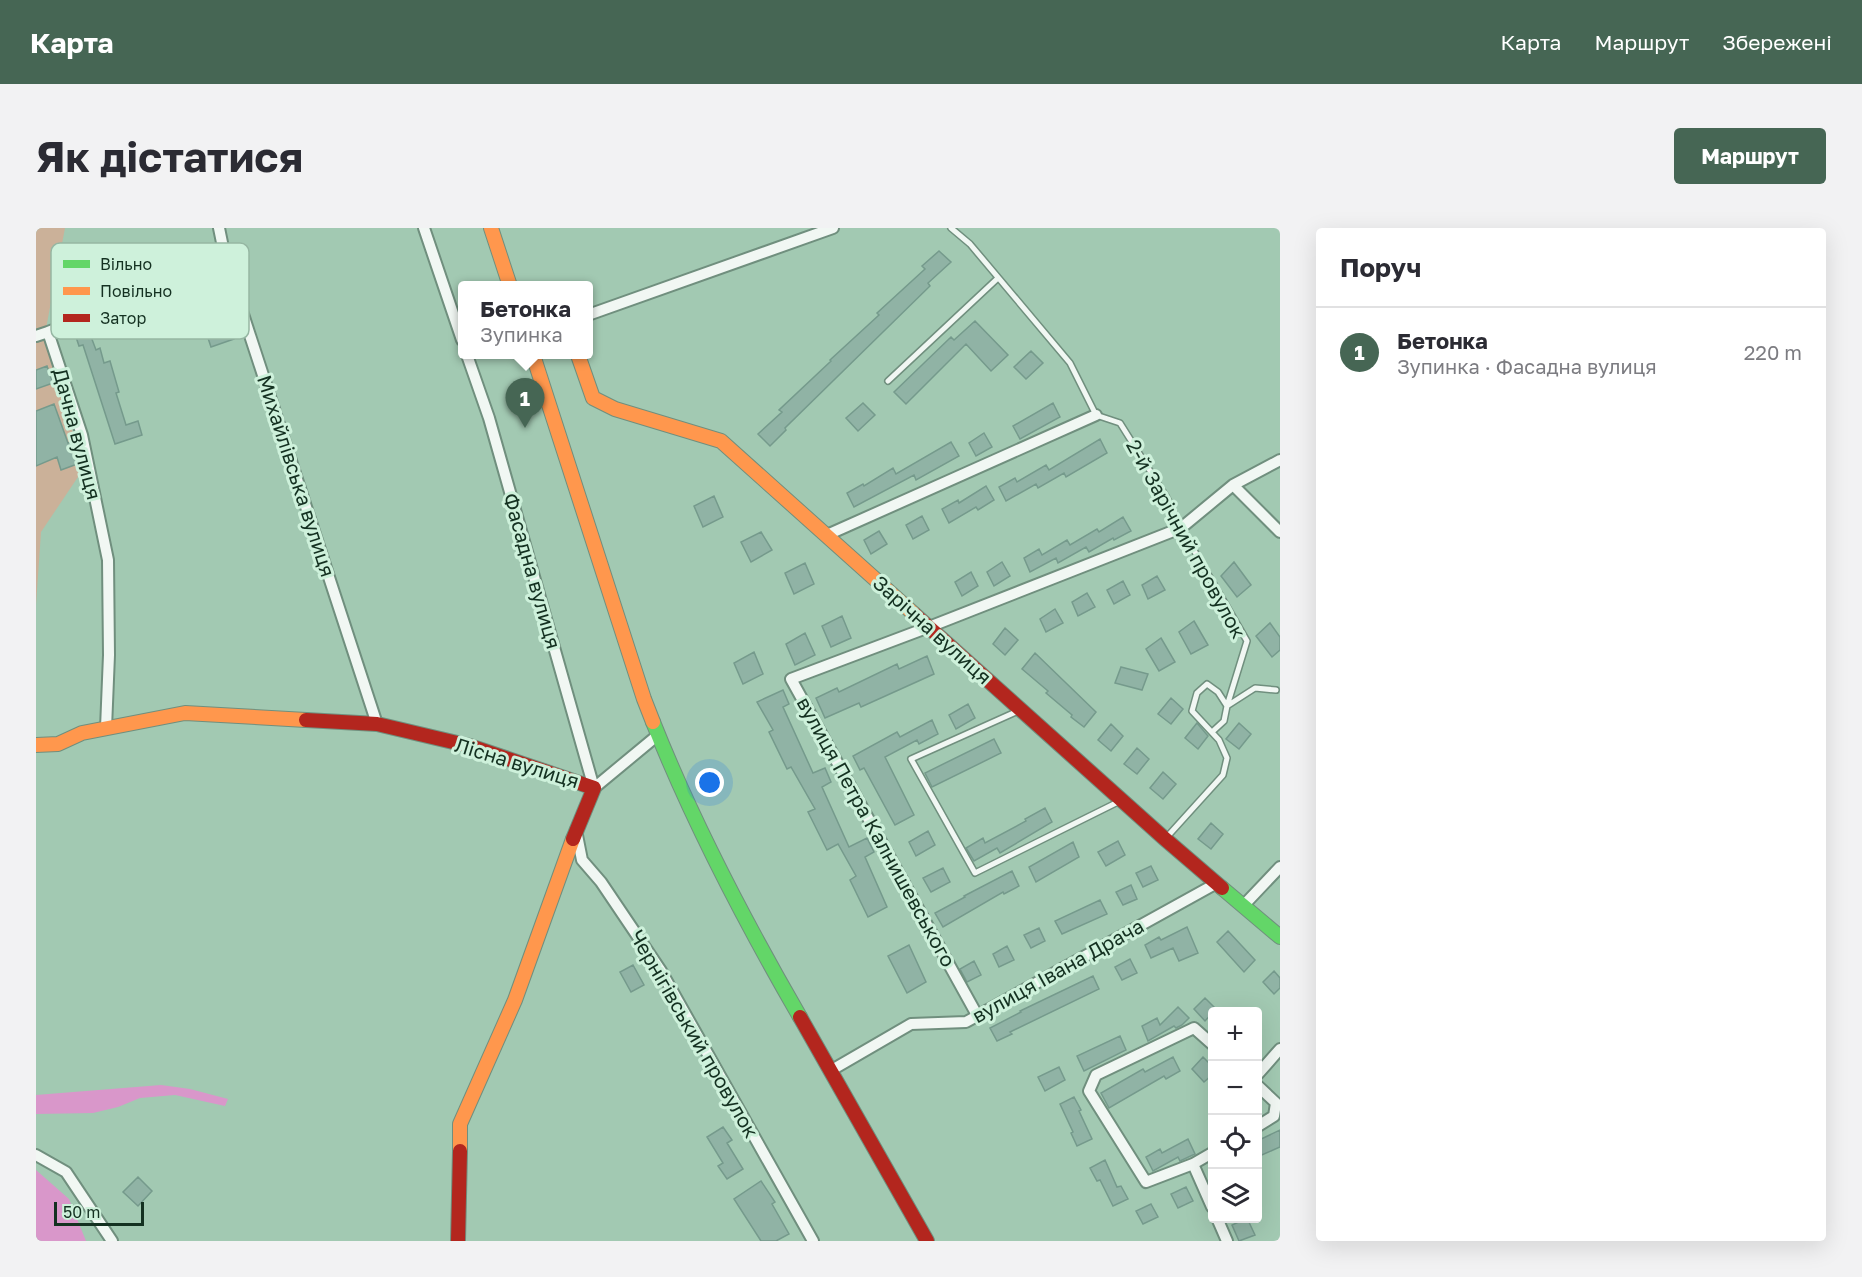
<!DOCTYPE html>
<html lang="uk">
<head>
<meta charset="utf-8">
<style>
  :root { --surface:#fff; --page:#f2f2f3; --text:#2b2b33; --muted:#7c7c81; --line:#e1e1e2; --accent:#466654 }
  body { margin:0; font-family:"Golos Text",sans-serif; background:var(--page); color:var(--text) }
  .controls { position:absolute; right:18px; bottom:18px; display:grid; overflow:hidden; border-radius:6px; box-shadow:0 6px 24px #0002 }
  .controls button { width:54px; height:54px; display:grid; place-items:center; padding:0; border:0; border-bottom:2px solid var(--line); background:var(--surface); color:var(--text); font:30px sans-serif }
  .scale { position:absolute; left:18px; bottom:15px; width:90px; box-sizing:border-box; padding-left:6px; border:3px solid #143121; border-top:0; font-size:16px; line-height:21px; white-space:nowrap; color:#143121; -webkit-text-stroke:4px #cef1db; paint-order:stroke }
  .you { position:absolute; left:674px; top:555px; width:21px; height:21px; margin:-15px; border:4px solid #fff; border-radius:50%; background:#1a73e8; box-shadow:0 0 0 9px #1a73e833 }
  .badge { display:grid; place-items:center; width:39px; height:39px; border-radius:50%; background:var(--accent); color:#fff; font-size:20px; font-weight:700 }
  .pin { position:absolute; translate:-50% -50px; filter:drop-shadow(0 2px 3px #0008) }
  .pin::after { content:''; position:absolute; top:32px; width:21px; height:18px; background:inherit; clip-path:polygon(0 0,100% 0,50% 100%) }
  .popup { position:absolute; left:422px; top:53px; width:135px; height:78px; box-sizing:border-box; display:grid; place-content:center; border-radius:6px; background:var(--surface); filter:drop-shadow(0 2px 4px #0005); font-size:20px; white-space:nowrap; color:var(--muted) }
  .popup b { font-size:22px; color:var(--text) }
  .popup::after { content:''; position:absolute; left:50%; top:100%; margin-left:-12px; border:12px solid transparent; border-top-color:var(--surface) }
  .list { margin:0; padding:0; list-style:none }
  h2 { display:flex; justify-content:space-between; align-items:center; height:78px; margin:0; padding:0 24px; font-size:26px }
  h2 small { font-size:20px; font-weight:400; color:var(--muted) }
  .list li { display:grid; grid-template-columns:39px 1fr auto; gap:18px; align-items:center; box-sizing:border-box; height:90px; padding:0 24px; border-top:2px solid var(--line) }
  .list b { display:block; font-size:22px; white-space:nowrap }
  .list p { margin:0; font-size:20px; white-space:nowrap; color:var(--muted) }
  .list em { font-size:20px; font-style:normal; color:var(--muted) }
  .icon { flex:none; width:33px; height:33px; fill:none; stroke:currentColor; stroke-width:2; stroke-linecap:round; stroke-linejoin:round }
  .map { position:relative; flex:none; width:1244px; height:1013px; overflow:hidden; border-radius:6px }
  header { display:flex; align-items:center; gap:36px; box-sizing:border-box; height:84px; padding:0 30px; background:var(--accent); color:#fff }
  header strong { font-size:28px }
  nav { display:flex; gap:33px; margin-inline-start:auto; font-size:21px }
  .intro { display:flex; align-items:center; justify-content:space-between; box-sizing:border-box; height:144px; padding:0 36px }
  h1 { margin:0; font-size:42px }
  .button { padding:15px 27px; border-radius:6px; background:var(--accent); color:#fff; font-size:21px; font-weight:700 }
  main { display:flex; gap:36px; padding:0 36px }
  aside { flex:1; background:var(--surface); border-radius:6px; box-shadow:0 6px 24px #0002 }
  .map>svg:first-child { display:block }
  .green { fill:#cbb199 }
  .water { fill:#d997ca }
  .building { fill:#90b3a5; stroke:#759a8c; stroke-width:1.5 }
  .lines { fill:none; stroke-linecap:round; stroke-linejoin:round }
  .lane-casing { stroke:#708f7e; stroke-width:8 }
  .street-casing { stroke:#708f7e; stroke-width:14 }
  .fast-casing { stroke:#708f7e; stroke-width:16 }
  .slow-casing { stroke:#708f7e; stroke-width:16 }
  .jam-casing { stroke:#708f7e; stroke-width:16 }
  .lane { stroke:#f1f7f3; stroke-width:5 }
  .street { stroke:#f1f7f3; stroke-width:10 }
  .fast { stroke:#63d668; stroke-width:14 }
  .slow { stroke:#ff974d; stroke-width:14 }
  .jam { stroke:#b3261e; stroke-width:14 }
  .labels { text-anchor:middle; stroke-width:6; stroke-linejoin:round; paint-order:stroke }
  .street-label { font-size:20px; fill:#143121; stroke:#cef1db }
  .key { fill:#cef1db; stroke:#96b7a3; stroke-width:1.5 }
  .key-label { font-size:16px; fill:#143121 }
</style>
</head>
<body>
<header>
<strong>Карта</strong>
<nav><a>Карта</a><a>Маршрут</a><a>Збережені</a></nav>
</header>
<div class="intro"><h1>Як дістатися</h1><a class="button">Маршрут</a></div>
<main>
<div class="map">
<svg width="1244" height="1013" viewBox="0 0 1244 1013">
  <rect width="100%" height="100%" fill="#a2c9b2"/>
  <path class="green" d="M0 0H29L8 111 48 240 5 304 0 377Z"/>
  <path class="water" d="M125 857 154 861 192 871 189 878 139 867 104 870 82 879 57 885 0 886V867Z
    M0 942 33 971 50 1013H0Z"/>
  <path class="building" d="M903 23 915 34 892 55 894 58 749 200 750 202 734 218 722 206 746 184 743 182 795 133 794 132 843 87 841 85 889 41 886 38Z
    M35 42 44 66 33 70 24 46Z
    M188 51 191 62 173 67 170 56Z
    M192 90 198 111 175 119 168 98Z
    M939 93 972 127 955 143 930 116 870 176 858 164 915 109 918 112Z
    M51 98 60 122 64 120 68 135 74 133 83 164 80 165 90 197 102 193 106 207 79 216 47 117 43 118 38 103Z
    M995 123 1007 135 990 151 978 139Z
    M11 138 17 155 0 161V142Z
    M827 175 839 187 822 203 810 190Z
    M1017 175 1024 189 984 211 977 198Z
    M18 176 32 215 37 213 44 235 25 242 21 229 0 238V183Z
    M948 205 956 219 940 228 933 215Z
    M1064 211 1071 225 1030 249 1028 245 1002 260 1000 256 970 273 963 259 979 250 981 254 1010 237 1013 242Z
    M915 214 923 228 880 252 878 247 818 279 811 265 827 256 828 258 857 240 860 246Z
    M950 258 958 272 942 282 940 279 913 295 906 281 922 272 923 275Z
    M678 268 687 289 667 299 658 278Z
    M886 288 893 302 877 311 870 297Z
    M1087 289 1095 303 1078 312 1077 310 1053 324 1050 319 1022 335 1020 330 994 344 988 330 1003 321 1006 327 1031 312 1034 317 1061 301 1063 304Z
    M843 303 851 316 835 326 828 312Z
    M725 304 736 322 715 334 705 314Z
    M966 334 974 348 958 358 951 344Z
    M1198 334 1215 357 1201 369 1185 348Z
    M769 335 778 356 758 366 749 345Z
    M935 344 942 358 926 368 919 354Z
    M1121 348 1129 362 1112 371 1106 357Z
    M1087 353 1094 367 1078 376 1071 362Z
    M1051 365 1059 379 1042 388 1036 374Z
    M1019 381 1027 395 1010 404 1004 391Z
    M806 388 815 410 795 419 786 398Z
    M1158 393 1172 417 1155 426 1143 404Z
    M1234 395 1244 409V422L1236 429 1220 408Z
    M969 400 982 412 969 427 957 416Z
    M769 405 779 427 759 437 750 416Z
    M1125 410 1139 434 1123 443 1110 421Z
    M718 424 727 446 707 456 698 435Z
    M999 425 1060 484 1048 499 1035 489 1036 487 1010 465 1012 463 986 441Z
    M891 428 898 446 825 479 823 475 789 490 780 470 801 460 803 464 861 436 863 441Z
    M1085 439 1112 446 1106 462 1079 455Z
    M747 462 753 476 747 479 777 545 789 540 795 554 786 559 813 619 831 610 838 624 829 629 851 679 832 689 814 652 820 648 802 616 791 622 772 584 779 581 755 539 751 541 733 504 737 502 721 474Z
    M1135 470 1147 481 1135 496 1122 486Z
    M932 476 939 490 920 501 913 487Z
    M896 492 902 506 883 516 881 512 849 529 878 587 859 597 828 540 824 542 817 528 861 504 864 509Z
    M1161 495 1172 508 1162 521 1149 510Z
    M1203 495 1215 506 1203 521 1190 511Z
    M1075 496 1087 508 1075 523 1062 512Z
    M958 511 965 525 896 559 889 545Z
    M1101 520 1113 531 1101 546 1088 536Z
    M1127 544 1140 556 1127 571 1114 560Z
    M1009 580 1016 594 964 625 961 620 938 633 930 620 947 610 949 615 990 593 989 591Z
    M1175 595 1187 606 1175 621 1162 611Z
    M892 603 899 617 880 628 873 614Z
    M1082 613 1089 627 1070 638 1062 624Z
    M1037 614 1043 629 1000 654 993 639Z
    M1115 638 1122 652 1107 659 1100 645Z
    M907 640 914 654 895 664 887 650Z
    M976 643 983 658 968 666 967 664 907 699 899 685 929 669 928 668Z
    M1095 657 1101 671 1087 677 1080 664Z
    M1064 672 1071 686 1026 706 1019 693Z
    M1151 699 1162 725 1143 733 1137 720 1115 730 1109 717 1123 709 1125 712Z
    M1003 700 1009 713 995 720 988 707Z
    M1192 703 1219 732 1208 744 1181 714Z
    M873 717 890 754 871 765 852 728Z
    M971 718 978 732 963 739 957 726Z
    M1094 731 1101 745 1086 752 1079 739Z
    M938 733 945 747 931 754 924 741Z
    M597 737 608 757 595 764 584 744Z
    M1238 743 1244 750V760L1238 766 1227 754Z
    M1057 748 1063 761 974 804 976 806 961 813 954 800 985 784 984 783Z
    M1169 770 1180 781 1169 793 1158 781Z
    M1142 779 1153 790 1146 797 1140 800 1138 798 1112 813 1106 798 1121 790 1124 797Z
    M1084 808 1090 822 1048 843 1041 828Z
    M1137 829 1144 843 1130 851 1128 848 1073 880 1065 865 1107 841 1109 844Z
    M1167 829 1176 838V847L1168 854 1156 841Z
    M1023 839 1029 852 1009 863 1002 849Z
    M1038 869 1045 882 1043 883 1056 911 1041 918 1035 905 1037 904 1024 876Z
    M687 899 696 912 691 915 707 941 691 951 682 938 687 935 671 909Z
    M1244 902V919L1221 929V913Z
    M1152 911 1159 926 1144 933 1142 929 1117 943 1110 929 1124 921 1126 925Z
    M1069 932 1081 959 1085 958 1092 971 1077 978 1064 952 1061 953 1054 940Z
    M102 949 116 963 102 978 87 964Z
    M725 953 739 974 736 976 753 1006 740 1013H725L698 971Z
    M1150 959 1157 973 1142 980 1135 966Z
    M1115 976 1122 989 1107 996 1100 983Z
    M1211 990 1219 1007 1203 1013 1196 997Z"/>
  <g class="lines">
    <defs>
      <path id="lane" d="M915 0 934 16 1034 135 1060 187 1084 195 1131 270 1145 300 1211 413 1191 478 1188 493 1176 504
        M852 153 962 50
        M982 483 875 531 939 645 1084 573
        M1130 610 1187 547 1191 530 1183 512 1156 483 1161 465 1171 456 1182 464 1191 478 1219 460 1240 462"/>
      <path id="street" d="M183 0 190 34 341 496
        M388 0 426 112
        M552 87 797 0
        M0 108 12 104
        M431 127 453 190 558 560 622 507
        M1197 257 1244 304
        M791 307 1060 187
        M70 500 73 427 72 332 46 207 12 104 190 34
        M540 602 546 632 565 654 625 743 777 1013
        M1208 677 1244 639
        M941 787 755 451 893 399 1145 300 1197 257 1244 232
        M1176 816 1158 800 1060 847 1053 863 1110 954 1157 936 1176 925
        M794 843 875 796 930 794 1181 655
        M1222 846 1244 821
        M1222 858 1240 875 1238 888 1222 898
        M0 927 30 944 76 1013
        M1157 936 1176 979
        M1181 990 1191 1013"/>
      <path id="fast" d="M617 494C658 597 709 694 764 789
        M1186 660 1244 709"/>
      <path id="slow" d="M455 0 474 58
        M497 127 608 471 617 494
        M542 127 557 170 579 181 685 213 878 386
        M0 517 22 516 46 505 149 485 270 492
        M424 923V896L479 772 537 611"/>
      <path id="jam" d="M878 386 1129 611 1186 660
        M270 492 341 496 434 518 558 560 537 611
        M764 789 891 1013
        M422 1013 424 923"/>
    </defs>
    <use href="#lane" class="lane-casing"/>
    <use href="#street" class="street-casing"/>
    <use href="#fast" class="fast-casing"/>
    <use href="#slow" class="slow-casing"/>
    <use href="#jam" class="jam-casing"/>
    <use href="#lane" class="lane"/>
    <use href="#street" class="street"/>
    <use href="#fast" class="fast"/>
    <use href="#slow" class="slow"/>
    <use href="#jam" class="jam"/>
  </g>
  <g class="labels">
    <g class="street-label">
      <text transform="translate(41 206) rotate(75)" y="7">Дачна вулиця</text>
      <text transform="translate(260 248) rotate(72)" y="7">Михайлівська вулиця</text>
      <text transform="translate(1150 311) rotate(61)" y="7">2-й Зарічний провулок</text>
      <text transform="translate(496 343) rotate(74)" y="7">Фасадна вулиця</text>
      <text transform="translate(896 402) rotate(42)" y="7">Зарічна вулиця</text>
      <text transform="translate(481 535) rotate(17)" y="7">Лісна вулиця</text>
      <text transform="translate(840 604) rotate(61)" y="7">вулиця Петра Калнишевського</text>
      <text transform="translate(1022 743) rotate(-29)" y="7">вулиця Івана Драча</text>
      <text transform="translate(658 806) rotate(60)" y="7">Чернігівський провулок</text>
    </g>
  </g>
  <rect x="15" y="15" width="198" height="96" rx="9" class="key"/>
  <rect x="27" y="32" width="27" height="8" fill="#63d668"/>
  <rect x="27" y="59" width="27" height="8" fill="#ff974d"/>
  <rect x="27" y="86" width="27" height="8" fill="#b3261e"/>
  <g class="key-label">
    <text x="64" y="42">Вільно</text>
    <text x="64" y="69">Повільно</text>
    <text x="64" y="96">Затор</text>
  </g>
</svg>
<div class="controls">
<button>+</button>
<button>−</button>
<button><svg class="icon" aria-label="locate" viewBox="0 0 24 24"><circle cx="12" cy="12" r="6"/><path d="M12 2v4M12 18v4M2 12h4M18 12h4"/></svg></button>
<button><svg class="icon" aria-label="layers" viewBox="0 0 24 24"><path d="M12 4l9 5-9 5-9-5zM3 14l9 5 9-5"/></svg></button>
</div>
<div class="scale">50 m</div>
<div class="you"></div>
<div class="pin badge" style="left:489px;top:200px">1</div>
<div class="popup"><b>Бетонка</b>Зупинка</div>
</div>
<aside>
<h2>Поруч<small></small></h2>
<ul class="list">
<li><span class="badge">1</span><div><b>Бетонка</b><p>Зупинка · Фасадна вулиця</p></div><em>220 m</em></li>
</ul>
</aside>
</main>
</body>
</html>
